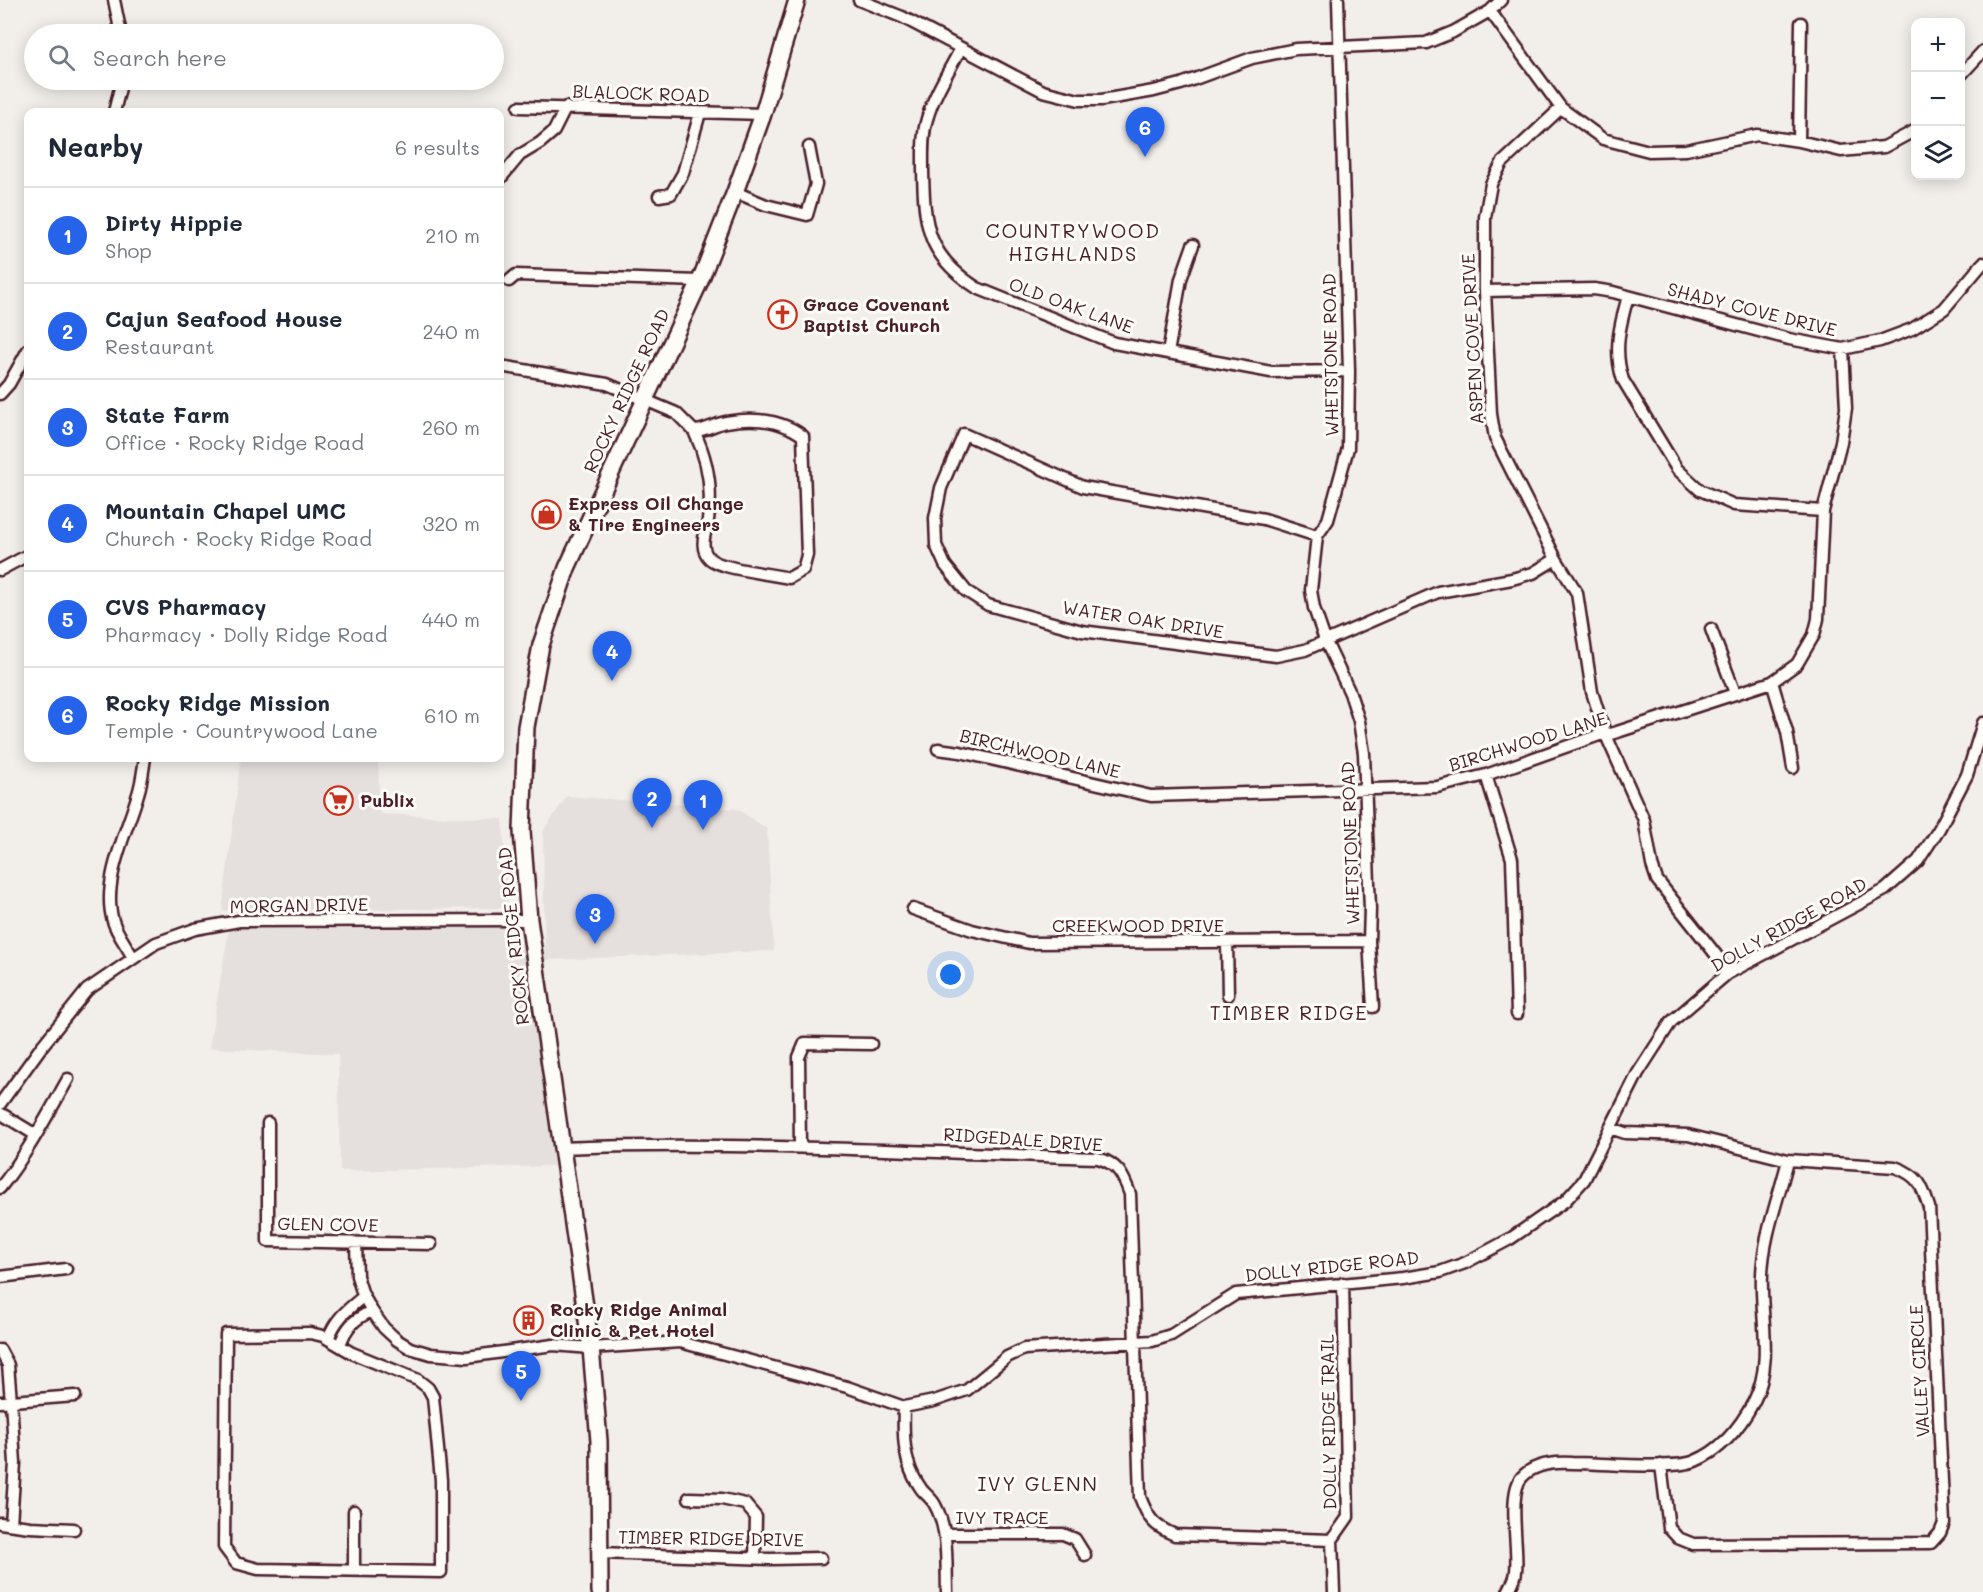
<!DOCTYPE html>
<html lang="en">
<head>
<meta charset="utf-8">
<style>
  :root { --surface:#fff; --page:#f2f2f3; --text:#1f2937; --muted:#747a83; --line:#e0e1e3; --accent:#2563eb }
  body { margin:0; font-family:Mali,sans-serif; background:var(--page); color:var(--text) }
  .controls { position:absolute; right:18px; top:18px; display:grid; overflow:hidden; border-radius:12px; box-shadow:0 3px 15px #0003 }
  .controls button { width:54px; height:54px; display:grid; place-items:center; padding:0; border:0; border-bottom:2px solid var(--line); background:var(--surface); color:var(--text); font:30px sans-serif }
  .you { position:absolute; left:951px; top:975px; width:21px; height:21px; margin:-15px; border:4px solid #fff; border-radius:50%; background:#1a73e8; box-shadow:0 0 0 9px #1a73e833 }
  .badge { display:grid; place-items:center; width:39px; height:39px; border-radius:50%; background:var(--accent); color:#fff; font-size:20px; font-weight:700 }
  .pin { position:absolute; translate:-50% -50px; filter:drop-shadow(0 2px 3px #0008) }
  .pin::after { content:''; position:absolute; top:32px; width:21px; height:18px; background:inherit; clip-path:polygon(0 0,100% 0,50% 100%) }
  .list { margin:0; padding:0; list-style:none }
  h2 { display:flex; justify-content:space-between; align-items:center; height:78px; margin:0; padding:0 24px; font-size:26px }
  h2 small { font-size:20px; font-weight:400; color:var(--muted) }
  .list li { display:grid; grid-template-columns:39px 1fr auto; gap:18px; align-items:center; box-sizing:border-box; height:96px; padding:0 24px; border-top:2px solid var(--line) }
  .list b { display:block; font-size:22px; white-space:nowrap }
  .list p { margin:0; font-size:20px; white-space:nowrap; color:var(--muted) }
  .list em { font-size:20px; font-style:normal; color:var(--muted) }
  .icon { flex:none; width:33px; height:33px; fill:none; stroke:currentColor; stroke-width:2; stroke-linecap:round; stroke-linejoin:round }
  .map { position:relative; flex:none; width:1983px; height:1592px; overflow:hidden }
  .search { position:absolute; background:var(--surface); box-shadow:0 3px 15px #0003; left:24px; top:24px; width:480px; height:66px; display:flex; align-items:center; gap:15px; box-sizing:border-box; padding:0 21px; border-radius:33px; color:var(--muted); font-size:22px }
  .panel { position:absolute; background:var(--surface); box-shadow:0 3px 15px #0003; left:24px; top:108px; width:480px; height:654px; border-radius:12px }
  .map>svg:first-child { display:block }
  .built { fill:#e5dfdd }
  .lines { fill:none; stroke-linecap:round; stroke-linejoin:round }
  .street-casing { stroke:#4a1f2b; stroke-width:15 }
  .secondary-casing { stroke:#4a1f2b; stroke-width:20 }
  .street { stroke:#fdfcf7; stroke-width:10 }
  .secondary { stroke:#fdfcf7; stroke-width:15 }
  .labels { text-anchor:middle; stroke-width:6; stroke-linejoin:round; paint-order:stroke }
  .street-label { font-size:18px; fill:#4a1f2b; stroke:#fdfcf7 }
  .poi-label { font-size:18px; font-weight:bold; fill:#4a1f2b; stroke:#fdfcf7; text-anchor:start }
  .neighbourhood-label { font-size:20px; letter-spacing:1.5px; fill:#4a1f2b; stroke:#fdfcf7 }
</style>
</head>
<body>
<div class="map">
<svg width="1983" height="1592" viewBox="0 0 1983 1592">
  <rect width="100%" height="100%" fill="#f2efeb"/>
  <filter id="ink" filterUnits="userSpaceOnUse"><feTurbulence type="fractalNoise" baseFrequency=".0167" numOctaves="2"/><feDisplacementMap in="SourceGraphic" scale="12" xChannelSelector="R" yChannelSelector="G"/><feConvolveMatrix kernelMatrix="1 2 1 2 8 2 1 2 1" color-interpolation-filters="sRGB"/></filter>
  <g filter="url(#ink)">
    <path class="built" d="M241 758H378L380 814 503 819 507 908 222 911Z
      M567 796 737 809 767 829 774 951 545 960 543 831Z
      M520 928 555 1166 340 1171 338 1054 209 1048 229 929Z"/>
    <g class="lines">
      <defs>
        <path id="street" d="M114 0 121 34
          M859 0 902 17 1043 91 1079 100H1102L1154 91 1181 84 1252 58 1296 49 1426 43 1453 32 1490 11 1501 0
          M1338 0 1349 371 1348 448 1328 520 1317 536 1311 590 1314 608 1325 640 1350 693 1359 721 1364 753 1370 909 1369 941 1373 1007
          M1490 11 1561 108 1603 139 1649 151 1686 150 1757 135 1799 141 1841 151 1884 147 1916 130
          M961 48C949 71 934 94 927 119 922 135 923 153 923 170 924 226 927 256 977 288L1114 343 1271 372 1349 371
          M1960 76 1983 51
          M519 107 763 114
          M1561 108 1502 163 1491 184 1485 217V291L1491 414 1495 438 1556 559 1577 593 1592 692 1605 733 1644 820 1652 865 1657 880 1717 956 1727 974
          M114 112 122 80
          M1799 141 1801 23
          M500 179 520 155 540 143 554 131 566 107
          M735 192 766 205 807 215 816 184 809 147
          M659 196 671 194 683 173 700 113
          M509 281 516 275 700 281
          M1485 291 1594 289 1613 292 1789 339 1843 349 1880 341 1912 329 1944 309 1983 263
          M1628 296C1620 326 1613 349 1623 380L1677 469 1700 490 1734 505 1823 511
          M1168 353 1181 279 1193 245
          M500 366 607 384 676 413 694 431C706 431 714 424 726 422 754 417 780 419 803 436L807 555 803 570 789 578C772 574 721 569 710 559 698 548 706 532 708 520 713 489 707 458 694 431
          M0 394 9 384 28 350
          M1317 536 1264 519 1083 487 964 434 941 488 935 518 936 545 945 565 966 591 988 605 1082 631 1276 656 1305 650 1438 592 1512 579 1533 573 1556 559
          M0 570 28 555
          M1711 629 1735 693
          M1772 682 1787 732 1793 768
          M938 749 960 752 1151 796 1437 787 1486 775 1605 733 1611 734 1772 682 1797 664 1814 635 1818 619 1823 511 1841 442 1846 408 1843 349
          M1486 775 1512 859 1517 1014
          M913 909 972 930 1029 943 1369 941
          M1227 942 1228 995
          M133 958C127 946 117 934 113 921 101 882 127 832 138 794 142 782 143 770 145 758
          M0 1104 42 1046 87 990 156 943 195 929 239 921 529 920
          M0 1113 36 1135
          M268 1123V1241L431 1244
          M1610 1128 1625 1133 1688 1135 1788 1160 1895 1167C1919 1176 1922 1185 1929 1207L1944 1523 1940 1533 1931 1543 1693 1544 1678 1538 1669 1528 1661 1465
          M800 1147 799 1057 805 1043 871 1044
          M560 1148C739 1141 918 1152 1098 1158 1118 1164 1123 1175 1130 1194L1140 1497C1148 1518 1153 1526 1175 1535L1332 1540
          M0 1188C27 1154 47 1116 68 1079
          M356 1243 357 1276 363 1295 372 1311 384 1328 397 1340 410 1348 431 1354 467 1357 553 1345 591 1348 680 1342 847 1387 904 1407 934 1401 967 1390 1007 1357 1024 1349 1152 1341 1171 1335 1236 1294 1403 1278 1440 1272 1465 1263 1510 1239 1565 1201 1584 1180 1638 1073 1671 1022 1727 974 1885 890 1918 861 1939 829 1967 775 1983 723
          M0 1277 66 1269
          M310 1333 323 1336 352 1353 418 1380 428 1388 433 1397 441 1480V1572L258 1569 236 1563 224 1547 226 1334Z
          M328 1339C336 1318 347 1310 364 1296
          M340 1345C346 1327 354 1319 372 1311
          M0 1350 8 1365 11 1401 15 1463 11 1524
          M0 1402 75 1396
          M904 1407C903 1435 903 1464 920 1487 924 1494 932 1498 935 1505 949 1530 946 1564 947 1592
          M689 1498 722 1499 745 1504 756 1517 755 1558
          M354 1511V1571
          M0 1523 30 1527 74 1529
          M945 1534H1063L1075 1539 1085 1555
          M599 1553 770 1559 821 1558
          M1334 1592 1332 1540 1348 1517 1343 1283
          M1508 1592C1511 1586 1516 1578 1516 1571 1519 1549 1507 1493 1522 1477 1534 1464 1555 1462 1572 1463 1599 1463 1674 1470 1695 1461 1722 1450 1741 1426 1754 1401 1774 1362 1760 1317 1762 1275 1763 1237 1779 1197 1788 1160"/>
        <path id="secondary" d="M600 1592 599 1441 591 1348 529 920 522 831 526 727 541 645 567 568 700 281 735 192 763 114 797 0"/>
      </defs>
      <use href="#street" class="street-casing"/>
      <use href="#secondary" class="secondary-casing"/>
      <use href="#street" class="street"/>
      <use href="#secondary" class="secondary"/>
    </g>
  </g>
  <defs>
    <symbol id="church-ring" viewBox="-11 -11 22 22"><circle r="9.5" fill="#fdfcf7" stroke="#c8321e" stroke-width="1.5"/><path d="M-1.2-6h2.4v3.5h3.3v2.4h-3.3V6h-2.4V-.1h-3.3v-2.4h3.3Z" fill="#c8321e"/></symbol>
    <symbol id="shop-ring" viewBox="-11 -11 22 22"><circle r="9.5" fill="#fdfcf7" stroke="#c8321e" stroke-width="1.5"/><path d="M-5-2.5h2.3a2.7 3.5 0 0 1 5.4 0H5L5.5 6h-11ZM-1.5-2.5h3a1.5 2.3 0 0 0-3 0Z" fill="#c8321e"/></symbol>
    <symbol id="supermarket-ring" viewBox="-11 -11 22 22"><circle r="9.5" fill="#fdfcf7" stroke="#c8321e" stroke-width="1.5"/><path d="M-6-5.5h2.5l.6 2H6L4.5 2H-2.5L-4.4-4H-6ZM-1.5 3.2a1.3 1.3 0 1 0 .1 0ZM3 3.2a1.3 1.3 0 1 0 .1 0Z" fill="#c8321e"/></symbol>
    <symbol id="building-ring" viewBox="-11 -11 22 22"><circle r="9.5" fill="#fdfcf7" stroke="#c8321e" stroke-width="1.5"/><path d="M-4-6H4V6H1V3H-1V6H-4ZM-2.5-4.3h1.7v1.8h-1.7ZM.8-4.3h1.7v1.8H.8ZM-2.5-1h1.7V.8h-1.7ZM.8-1h1.7V.8H.8Z" fill="#c8321e"/></symbol>
  </defs>
  <g fill-rule="evenodd">
    <use href="#church-ring" x="766" y="298" width="33" height="33"/>
    <use href="#shop-ring" x="530" y="498" width="33" height="33"/>
    <use href="#supermarket-ring" x="322" y="784" width="33" height="33"/>
    <use href="#building-ring" x="512" y="1304" width="33" height="33"/>
  </g>
  <g class="labels">
    <g class="street-label">
      <text transform="translate(641 94) rotate(2)" y="6">BLALOCK ROAD</text>
      <text transform="translate(1071 306) rotate(20)" y="6">OLD OAK LANE</text>
      <text transform="translate(1752 310) rotate(14)" y="6">SHADY COVE DRIVE</text>
      <text transform="translate(1473 339) rotate(-93)" y="6">ASPEN COVE DRIVE</text>
      <text transform="translate(1331 355) rotate(-91)" y="6">WHETSTONE ROAD</text>
      <text transform="translate(627 391) rotate(-65)" y="6">ROCKY RIDGE ROAD</text>
      <text transform="translate(1143 620) rotate(9)" y="6">WATER OAK DRIVE</text>
      <text transform="translate(1528 742) rotate(-17)" y="6">BIRCHWOOD LANE</text>
      <text transform="translate(1040 754) rotate(13)" y="6">BIRCHWOOD LANE</text>
      <text transform="translate(1351 843) rotate(-92)" y="6">WHETSTONE ROAD</text>
      <text transform="translate(299 906) rotate(-1)" y="6">MORGAN DRIVE</text>
      <text transform="translate(1789 925) rotate(-29)" y="6">DOLLY RIDGE ROAD</text>
      <text x="1138" y="932">CREEKWOOD DRIVE</text>
      <text transform="translate(514 936) rotate(-96)" y="6">ROCKY RIDGE ROAD</text>
      <text transform="translate(1023 1140) rotate(4)" y="6">RIDGEDALE DRIVE</text>
      <text transform="translate(328 1225) rotate(1)" y="6">GLEN COVE</text>
      <text transform="translate(1332 1267) rotate(-6)" y="6">DOLLY RIDGE ROAD</text>
      <text transform="translate(1920 1371) rotate(-93)" y="6">VALLEY CIRCLE</text>
      <text transform="translate(1329 1422) rotate(-91)" y="6">DOLLY RIDGE TRAIL</text>
      <text x="1002" y="1524">IVY TRACE</text>
      <text transform="translate(711 1539) rotate(1)" y="6">TIMBER RIDGE DRIVE</text>
    </g>
    <g class="poi-label">
      <text x="803" y="311">Grace Covenant<tspan x="803" dy="21">Baptist Church</tspan></text>
      <text x="568" y="510">Express Oil Change<tspan x="568" dy="21">&amp; Tire Engineers</tspan></text>
      <text x="360" y="807">Publix</text>
      <text x="550" y="1316">Rocky Ridge Animal<tspan x="550" dy="21">Clinic &amp; Pet Hotel</tspan></text>
    </g>
    <g class="neighbourhood-label">
      <text x="1073" y="238">COUNTRYWOOD<tspan x="1073" dy="23">HIGHLANDS</tspan></text>
      <text x="1289" y="1020">TIMBER RIDGE</text>
      <text x="1038" y="1491">IVY GLENN</text>
    </g>
  </g>
</svg>
<div class="controls">
<button>+</button>
<button>−</button>
<button><svg class="icon" aria-label="layers" viewBox="0 0 24 24"><path d="M12 4l9 5-9 5-9-5zM3 14l9 5 9-5"/></svg></button>
</div>
<div class="you"></div>
<div class="pin badge" style="left:703px;top:830px">1</div>
<div class="pin badge" style="left:652px;top:828px">2</div>
<div class="pin badge" style="left:595px;top:944px">3</div>
<div class="pin badge" style="left:612px;top:681px">4</div>
<div class="pin badge" style="left:521px;top:1401px">5</div>
<div class="pin badge" style="left:1145px;top:157px">6</div>
<div class="search"><svg class="icon" aria-label="search" viewBox="0 0 24 24"><circle cx="10" cy="10" r="6"/><path d="M15 15l6 6"/></svg>Search here</div>
<section class="panel">
<h2>Nearby<small>6 results</small></h2>
<ul class="list">
<li><span class="badge">1</span><div><b>Dirty Hippie</b><p>Shop</p></div><em>210 m</em></li>
<li><span class="badge">2</span><div><b>Cajun Seafood House</b><p>Restaurant</p></div><em>240 m</em></li>
<li><span class="badge">3</span><div><b>State Farm</b><p>Office · Rocky Ridge Road</p></div><em>260 m</em></li>
<li><span class="badge">4</span><div><b>Mountain Chapel UMC</b><p>Church · Rocky Ridge Road</p></div><em>320 m</em></li>
<li><span class="badge">5</span><div><b>CVS Pharmacy</b><p>Pharmacy · Dolly Ridge Road</p></div><em>440 m</em></li>
<li><span class="badge">6</span><div><b>Rocky Ridge Mission</b><p>Temple · Countrywood Lane</p></div><em>610 m</em></li>
</ul>
</section>
</div>
</body>
</html>
